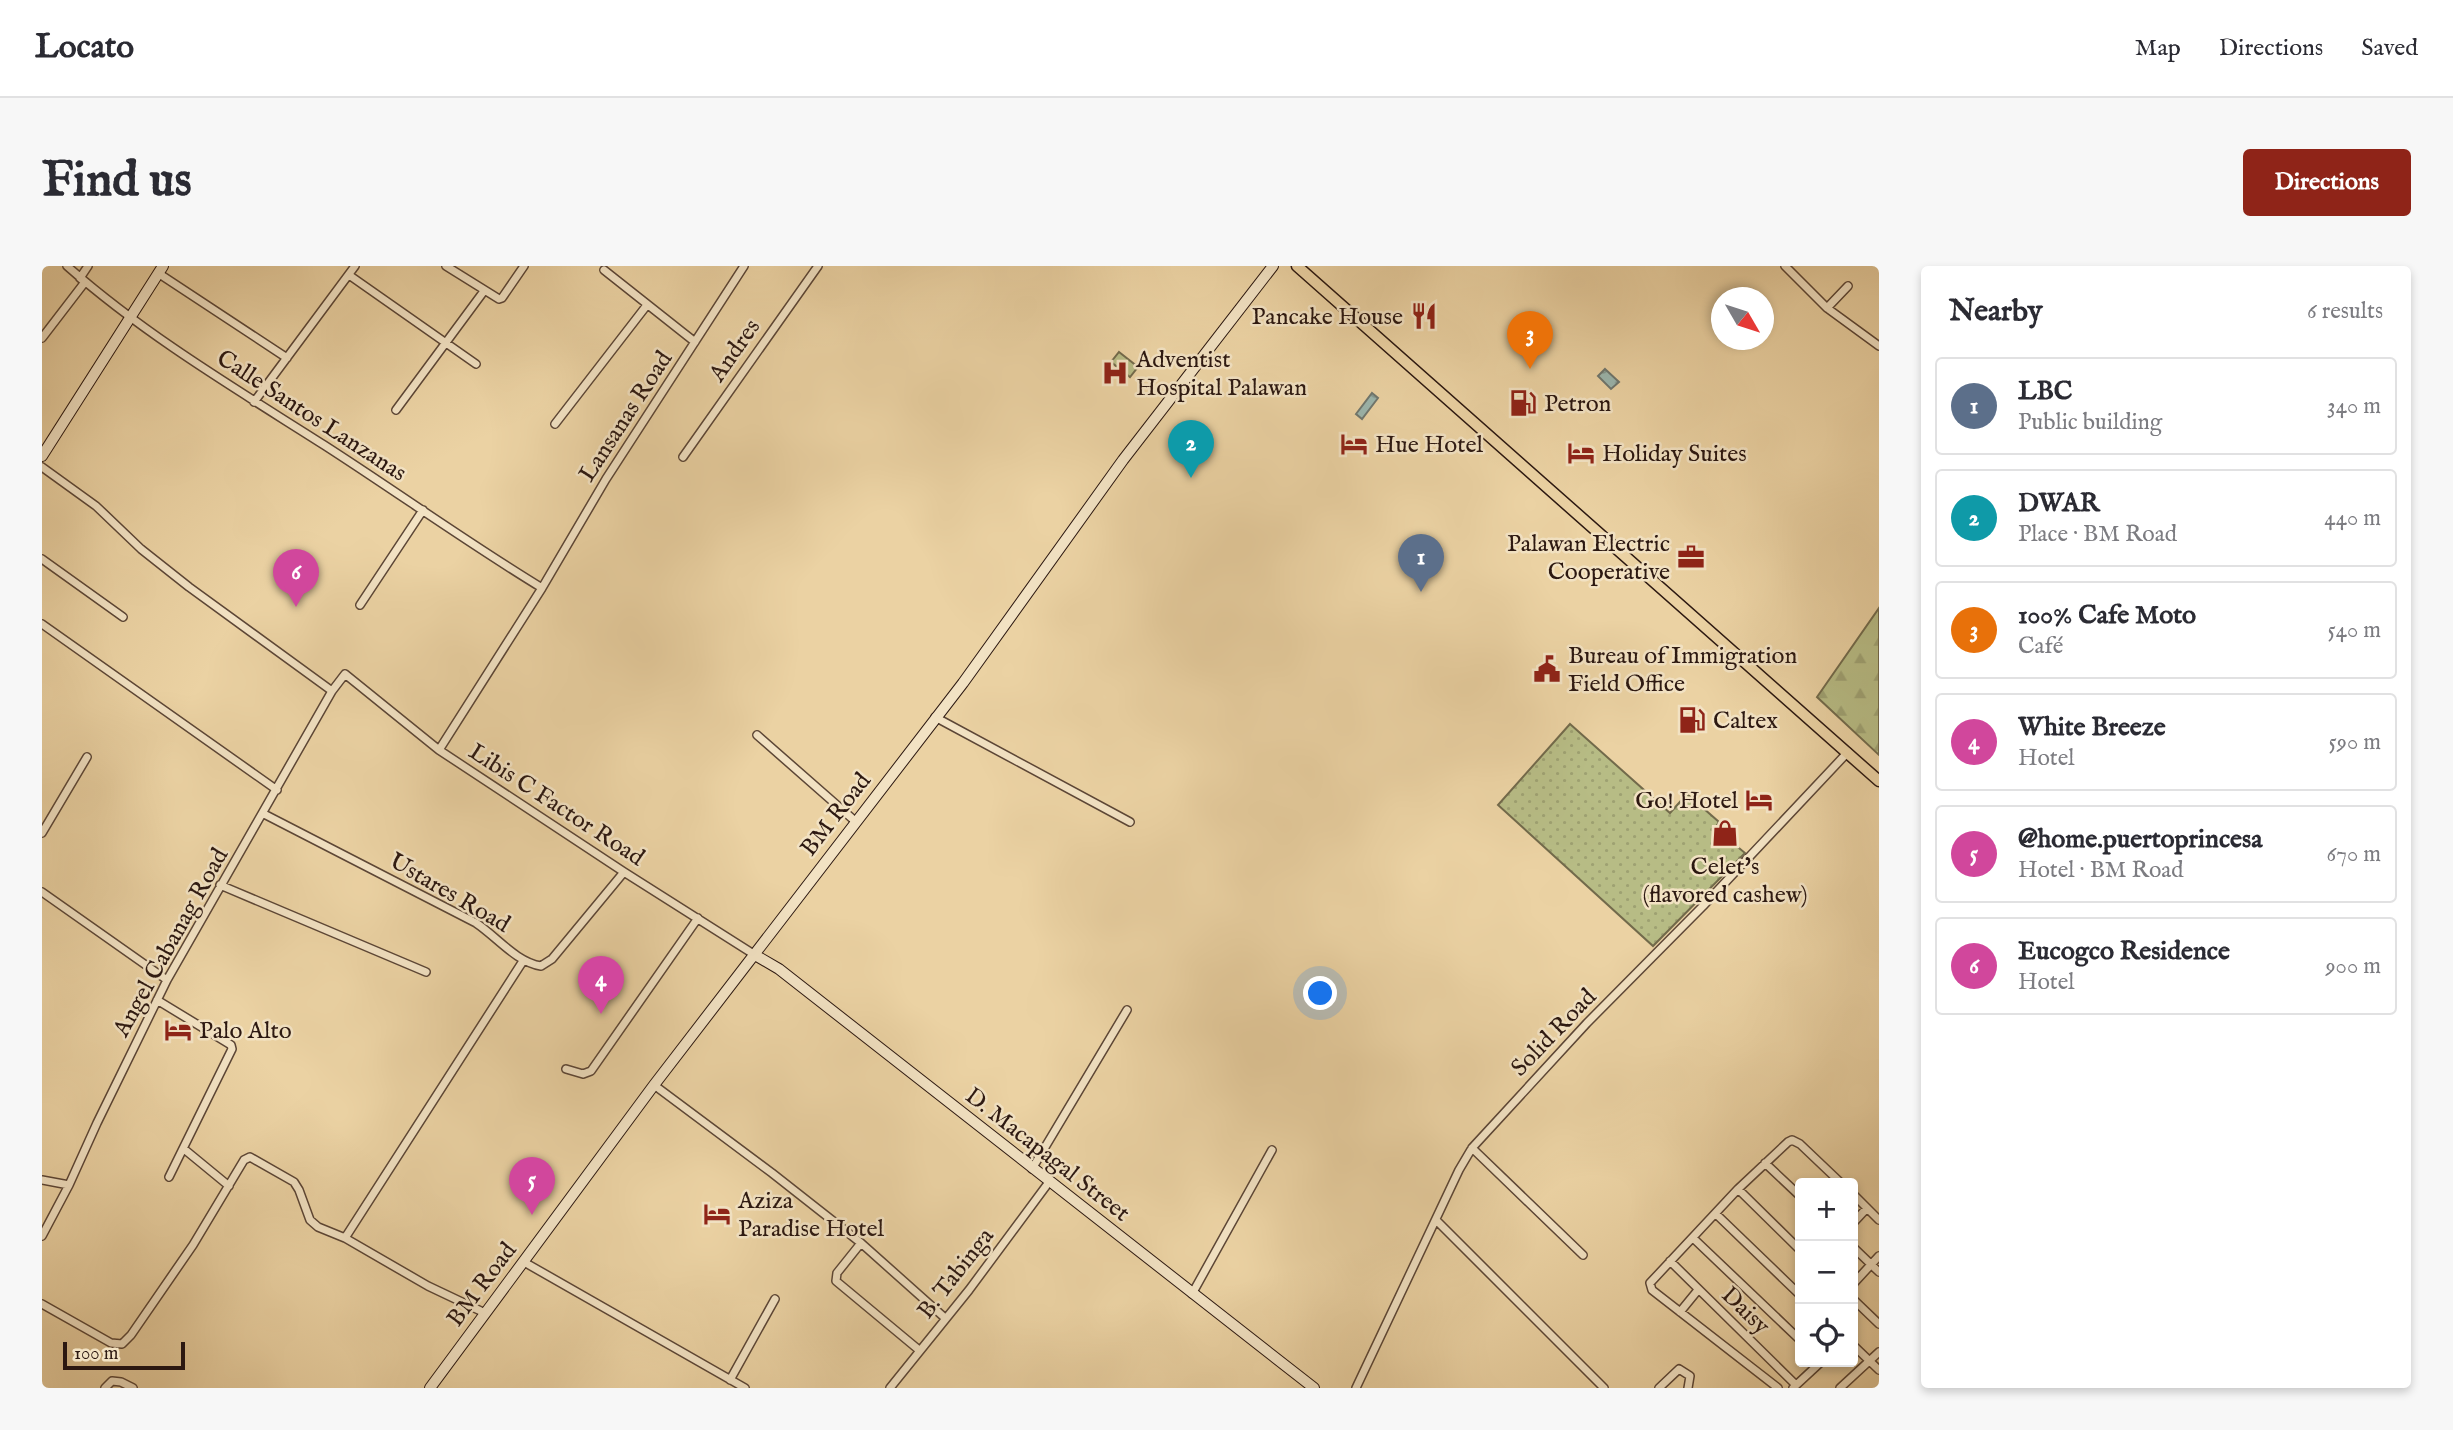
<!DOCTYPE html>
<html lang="en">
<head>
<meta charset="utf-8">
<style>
  :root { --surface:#fff; --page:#f7f7f7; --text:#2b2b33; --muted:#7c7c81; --line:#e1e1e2; --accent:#8f2418 }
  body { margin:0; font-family:"IM FELL English",serif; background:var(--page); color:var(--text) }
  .controls { position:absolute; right:21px; bottom:21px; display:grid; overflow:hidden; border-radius:7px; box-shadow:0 4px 10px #0003 }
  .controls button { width:63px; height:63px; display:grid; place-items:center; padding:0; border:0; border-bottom:2px solid var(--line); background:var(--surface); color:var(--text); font:35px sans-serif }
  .compass { position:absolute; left:1669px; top:21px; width:63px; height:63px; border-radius:50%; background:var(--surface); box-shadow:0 4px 10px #0003; rotate:129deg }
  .scale { position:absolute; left:21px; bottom:18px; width:122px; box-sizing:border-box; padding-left:7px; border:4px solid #2c1811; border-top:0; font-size:19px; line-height:24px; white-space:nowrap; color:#2c1811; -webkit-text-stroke:5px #f2e2c3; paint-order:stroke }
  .you { position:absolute; left:1279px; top:728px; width:24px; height:24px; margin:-18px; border:5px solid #fff; border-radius:50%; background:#1a73e8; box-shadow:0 0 0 10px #1a73e833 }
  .badge { display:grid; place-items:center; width:46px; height:46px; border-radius:50%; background:var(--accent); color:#fff; font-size:23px; font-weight:700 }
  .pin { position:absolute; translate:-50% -58px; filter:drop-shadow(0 2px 4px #0008) }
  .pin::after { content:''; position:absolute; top:37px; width:24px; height:21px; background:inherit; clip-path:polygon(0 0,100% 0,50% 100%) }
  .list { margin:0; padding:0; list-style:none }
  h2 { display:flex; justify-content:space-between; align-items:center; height:91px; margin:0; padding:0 28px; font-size:30px }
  h2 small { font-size:23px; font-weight:400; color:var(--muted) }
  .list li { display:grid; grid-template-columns:46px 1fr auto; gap:21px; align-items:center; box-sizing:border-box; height:98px; margin:0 14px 14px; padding:0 14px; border:2px solid var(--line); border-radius:7px }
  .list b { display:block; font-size:26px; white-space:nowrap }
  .list p { margin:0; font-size:23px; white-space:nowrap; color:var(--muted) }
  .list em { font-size:23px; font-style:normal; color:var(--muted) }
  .icon { flex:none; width:38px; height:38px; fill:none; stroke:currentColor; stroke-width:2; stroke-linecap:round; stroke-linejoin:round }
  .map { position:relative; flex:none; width:1837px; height:1122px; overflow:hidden; border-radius:7px }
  header { display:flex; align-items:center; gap:42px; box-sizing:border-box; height:98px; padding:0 35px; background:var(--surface); border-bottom:2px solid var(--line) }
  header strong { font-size:33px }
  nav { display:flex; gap:38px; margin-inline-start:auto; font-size:24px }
  .intro { display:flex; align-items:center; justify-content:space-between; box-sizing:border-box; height:168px; padding:0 42px }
  h1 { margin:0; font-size:49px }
  .button { padding:18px 32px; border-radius:7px; background:var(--accent); color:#fff; font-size:24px; font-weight:700 }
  main { display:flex; gap:42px; padding:0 42px }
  aside { flex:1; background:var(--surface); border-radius:7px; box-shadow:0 4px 10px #0003 }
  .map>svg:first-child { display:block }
  .grass { fill:url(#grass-dots); stroke:#726a4b; stroke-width:2 }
  .forest { fill:url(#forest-firs); stroke:#726a4b; stroke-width:2 }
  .garden { fill:#b7bc85; stroke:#726a4b; stroke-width:2 }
  .water { fill:url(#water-ripples); stroke:#6f776f; stroke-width:2 }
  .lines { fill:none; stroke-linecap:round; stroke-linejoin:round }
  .street-casing { stroke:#5c4636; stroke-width:10 }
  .secondary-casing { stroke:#2c1811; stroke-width:12 }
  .primary-casing { stroke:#2c1811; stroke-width:13 }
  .street { stroke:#f2e2c3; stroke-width:7 }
  .secondary { stroke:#f2e2c3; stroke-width:10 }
  .primary { stroke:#ebd2a3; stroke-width:10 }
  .labels { text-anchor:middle; stroke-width:5; stroke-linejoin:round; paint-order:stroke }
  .poi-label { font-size:24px; fill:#2c1811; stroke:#f2e2c3; text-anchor:start }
  .street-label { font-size:24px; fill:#2c1811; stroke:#f2e2c3 }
</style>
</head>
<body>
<header>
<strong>Locato</strong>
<nav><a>Map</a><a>Directions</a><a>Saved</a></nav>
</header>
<div class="intro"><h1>Find us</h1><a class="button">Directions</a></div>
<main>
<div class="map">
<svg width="1837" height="1122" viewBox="0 0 1837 1122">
  <defs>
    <pattern id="grass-dots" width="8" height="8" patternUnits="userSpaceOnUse" patternTransform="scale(1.75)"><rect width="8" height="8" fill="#b7bc85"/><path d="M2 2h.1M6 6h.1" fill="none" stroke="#9ea172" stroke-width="1.8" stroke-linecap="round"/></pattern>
    <pattern id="forest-firs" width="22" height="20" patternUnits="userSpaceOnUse" patternTransform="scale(1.75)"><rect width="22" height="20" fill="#b7bc85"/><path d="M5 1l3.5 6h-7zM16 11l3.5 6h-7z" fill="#9ea172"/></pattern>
    <pattern id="water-ripples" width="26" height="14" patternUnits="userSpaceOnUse" patternTransform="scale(1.75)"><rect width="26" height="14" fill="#9bb6ae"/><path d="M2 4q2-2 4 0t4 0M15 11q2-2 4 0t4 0" fill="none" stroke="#7f938c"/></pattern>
  </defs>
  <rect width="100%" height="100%" fill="#ebd2a3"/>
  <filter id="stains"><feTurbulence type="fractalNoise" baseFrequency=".00286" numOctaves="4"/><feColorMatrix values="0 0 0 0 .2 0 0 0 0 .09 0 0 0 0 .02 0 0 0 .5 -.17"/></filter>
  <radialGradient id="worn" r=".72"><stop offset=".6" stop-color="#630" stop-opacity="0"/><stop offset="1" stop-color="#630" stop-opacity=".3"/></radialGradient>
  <path class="grass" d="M1528 458 1628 547 1645 528 1677 556 1673 562 1703 587 1611 680 1456 539Z"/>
  <path class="forest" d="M1837 342V489L1775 431Z"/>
  <path class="garden" d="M1077 86 1096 101 1088 111 1069 96Z"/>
  <path class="water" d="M1563 103 1577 116 1569 123 1556 110Z
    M1330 127 1336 132 1320 153 1314 148Z"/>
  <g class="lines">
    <defs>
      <path id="street" d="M25 0C103 69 194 123 282 179 355 226 426 277 500 322
        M404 0 457 33 460 32 482 0
        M1743 0 1785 42 1837 80
        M562 4 653 76
        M116 7 245 92
        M307 9 434 98
        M1785 42 1806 20
        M0 72 43 16 38 12 46 0
        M212 136 313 0
        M354 144 442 25
        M513 158 605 39
        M641 191 776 0
        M0 201 54 240 99 283 147 321 290 425
        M0 293 81 351
        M318 339 381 244
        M0 358 235 524
        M893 451 1088 556
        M715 469 813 555
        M397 484 500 322 564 213 702 0
        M222 548 434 657C455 671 474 696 499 700L510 693 582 606
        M0 567 45 491
        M178 619 384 706
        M0 626 125 714
        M115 734 189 779 190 783 127 911
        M524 803 541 808 549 805 656 652
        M612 819 730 907 819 977 903 1052
        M1430 882 1541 989
        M142 883 187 920
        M1723 897 1758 930
        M990 903 1085 744
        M0 914 27 919
        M1696 923 1758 984
        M1811 928 1837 954
        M1674 948 1758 1029
        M1394 954 1562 1122
        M1811 957 1825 942
        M0 970 27 919 55 857 125 714 290 425 303 408 397 484 582 606 713 689
        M303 972 481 695
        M1651 972 1758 1074
        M819 977 795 1007 794 1015 877 1084
        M1811 981 1837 1006
        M1628 995 1754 1119
        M482 996 703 1122
        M1811 1018 1837 990
        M1150 1028 1230 884
        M1811 1033 1837 1058
        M0 1038 69 1077 80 1078 89 1069 151 979 202 894 208 891 252 916 257 924 268 954 276 961 303 972 386 1020 443 1047
        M1638 1046 1656 1024
        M1811 1079 1837 1104
        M688 1114 733 1033
        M63 1122 70 1115 79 1116 91 1122
        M848 1122 927 1024 1007 916
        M1314 1122 1417 904 1430 882 1545 757 1661 640 1806 486
        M1617 1122 1637 1103 1648 1110 1646 1122
        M1736 1122 1610 1024 1608 1017 1696 923 1746 876 1750 874 1758 878 1799 917
        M1751 1122 1779 1096
        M1798 1122 1837 1086"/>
      <path id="secondary" d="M0 190 121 0
        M713 689 737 703 1272 1122
        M388 1122 612 819 921 417 1081 194 1231 0"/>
      <path id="primary" d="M1255 0 1837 515"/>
    </defs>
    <use href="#street" class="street-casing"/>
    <use href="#secondary" class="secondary-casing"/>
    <use href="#primary" class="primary-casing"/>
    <use href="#street" class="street"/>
    <use href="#secondary" class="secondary"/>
    <use href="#primary" class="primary"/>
  </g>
  <defs>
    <symbol id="restaurant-bare" viewBox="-9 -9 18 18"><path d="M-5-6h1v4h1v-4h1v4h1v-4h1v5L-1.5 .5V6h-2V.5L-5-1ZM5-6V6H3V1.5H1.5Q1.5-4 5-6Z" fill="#8f2418" stroke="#f2e2c3" stroke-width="2.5" paint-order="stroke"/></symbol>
    <symbol id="hospital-bare" viewBox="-9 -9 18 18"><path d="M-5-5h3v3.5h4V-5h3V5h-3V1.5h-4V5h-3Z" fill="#8f2418" stroke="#f2e2c3" stroke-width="2.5" paint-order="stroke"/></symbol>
    <symbol id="fuel-bare" viewBox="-9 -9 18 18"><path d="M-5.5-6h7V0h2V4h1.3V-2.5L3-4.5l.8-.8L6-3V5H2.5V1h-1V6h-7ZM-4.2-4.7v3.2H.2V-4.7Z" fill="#8f2418" stroke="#f2e2c3" stroke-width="2.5" paint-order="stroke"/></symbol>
    <symbol id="hotel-bare" viewBox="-9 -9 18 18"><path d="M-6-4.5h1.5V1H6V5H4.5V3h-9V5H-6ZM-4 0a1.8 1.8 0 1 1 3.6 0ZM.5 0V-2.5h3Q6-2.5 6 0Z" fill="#8f2418" stroke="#f2e2c3" stroke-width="2.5" paint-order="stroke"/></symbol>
    <symbol id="office-bare" viewBox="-9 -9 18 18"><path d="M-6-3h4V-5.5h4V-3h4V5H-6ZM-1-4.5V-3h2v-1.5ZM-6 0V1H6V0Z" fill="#8f2418" stroke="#f2e2c3" stroke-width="2.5" paint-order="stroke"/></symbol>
    <symbol id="civic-bare" viewBox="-9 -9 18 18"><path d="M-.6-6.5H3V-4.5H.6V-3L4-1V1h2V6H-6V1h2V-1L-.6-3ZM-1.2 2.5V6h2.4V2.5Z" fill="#8f2418" stroke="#f2e2c3" stroke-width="2.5" paint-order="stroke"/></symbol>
    <symbol id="shop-bare" viewBox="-9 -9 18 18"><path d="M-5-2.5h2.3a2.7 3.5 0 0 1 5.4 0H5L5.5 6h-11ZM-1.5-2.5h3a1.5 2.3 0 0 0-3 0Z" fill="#8f2418" stroke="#f2e2c3" stroke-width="2.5" paint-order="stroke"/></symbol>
  </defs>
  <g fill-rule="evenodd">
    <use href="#restaurant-bare" x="1363" y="31" width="38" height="38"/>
    <use href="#hospital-bare" x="1054" y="88" width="38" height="38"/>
    <use href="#fuel-bare" x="1462" y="118" width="38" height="38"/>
    <use href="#hotel-bare" x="1293" y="159" width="38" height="38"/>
    <use href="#hotel-bare" x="1520" y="168" width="38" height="38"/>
    <use href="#office-bare" x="1630" y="272" width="38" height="38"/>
    <use href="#civic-bare" x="1486" y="384" width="38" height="38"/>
    <use href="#fuel-bare" x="1631" y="435" width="38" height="38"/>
    <use href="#hotel-bare" x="1698" y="515" width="38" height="38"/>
    <use href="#shop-bare" x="1664" y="548" width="38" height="38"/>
    <use href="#hotel-bare" x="117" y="745" width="38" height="38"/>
    <use href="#hotel-bare" x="656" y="929" width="38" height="38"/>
  </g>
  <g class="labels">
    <g class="poi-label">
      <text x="1361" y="58" text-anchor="end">Pancake House</text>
      <text x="1094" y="101">Adventist<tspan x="1094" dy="28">Hospital Palawan</tspan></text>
      <text x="1502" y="145">Petron</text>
      <text x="1333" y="186">Hue Hotel</text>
      <text x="1560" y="195">Holiday Suites</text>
      <text x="1628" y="285" text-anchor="end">Palawan Electric<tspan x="1628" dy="28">Cooperative</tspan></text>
      <text x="1526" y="397">Bureau of Immigration<tspan x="1526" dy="28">Field Office</tspan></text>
      <text x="1671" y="462">Caltex</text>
      <text x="1696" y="542" text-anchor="end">Go! Hotel</text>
      <text x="1683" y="608" text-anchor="middle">Celet's<tspan x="1683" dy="28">(flavored cashew)</tspan></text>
      <text x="157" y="772">Palo Alto</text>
      <text x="696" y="942">Aziza<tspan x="696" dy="28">Paradise Hotel</tspan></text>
    </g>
    <g class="street-label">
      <text transform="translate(692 84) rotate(-55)" y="8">Andres</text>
      <text transform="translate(270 149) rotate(33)" y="8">Calle Santos Lanzanas</text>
      <text transform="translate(583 150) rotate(-57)" y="8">Lansanas Road</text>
      <text transform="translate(515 538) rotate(33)" y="8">Libis C Factor Road</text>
      <text transform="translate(793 548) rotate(-52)" y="8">BM Road</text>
      <text transform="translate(408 626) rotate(30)" y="8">Ustares Road</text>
      <text transform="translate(128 676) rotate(-61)" y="8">Angel Cabanag Road</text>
      <text transform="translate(1511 766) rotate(-46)" y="8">Solid Road</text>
      <text transform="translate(1006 888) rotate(38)" y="8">D. Macapagal Street</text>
      <text transform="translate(913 1007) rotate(-52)" y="8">B. Tabinga</text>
      <text transform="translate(439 1018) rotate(-53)" y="8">BM Road</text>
      <text transform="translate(1704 1044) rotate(44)" y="8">Daisy</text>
    </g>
  </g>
  <rect width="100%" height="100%" filter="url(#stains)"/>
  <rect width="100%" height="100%" fill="url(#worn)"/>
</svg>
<div class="controls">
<button>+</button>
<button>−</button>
<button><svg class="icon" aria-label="locate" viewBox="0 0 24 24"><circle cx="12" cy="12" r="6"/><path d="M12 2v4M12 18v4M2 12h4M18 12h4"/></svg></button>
</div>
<svg class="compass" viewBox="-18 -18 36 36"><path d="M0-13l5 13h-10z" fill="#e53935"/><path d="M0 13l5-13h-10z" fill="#7c7c81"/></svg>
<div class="scale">100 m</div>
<div class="you"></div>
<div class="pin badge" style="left:1379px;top:326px;background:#5c6f8a">1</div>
<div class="pin badge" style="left:1149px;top:212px;background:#0f9aa8">2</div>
<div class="pin badge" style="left:1488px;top:103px;background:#e8710a">3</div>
<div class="pin badge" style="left:559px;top:748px;background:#d1479c">4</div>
<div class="pin badge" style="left:490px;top:949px;background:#d1479c">5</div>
<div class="pin badge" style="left:254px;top:341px;background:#d1479c">6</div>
</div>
<aside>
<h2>Nearby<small>6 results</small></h2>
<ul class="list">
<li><span class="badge" style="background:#5c6f8a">1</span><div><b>LBC</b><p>Public building</p></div><em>340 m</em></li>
<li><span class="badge" style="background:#0f9aa8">2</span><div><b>DWAR</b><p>Place · BM Road</p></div><em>440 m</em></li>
<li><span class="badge" style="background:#e8710a">3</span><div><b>100% Cafe Moto</b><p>Café</p></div><em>540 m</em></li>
<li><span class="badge" style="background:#d1479c">4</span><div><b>White Breeze</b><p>Hotel</p></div><em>590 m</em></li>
<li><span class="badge" style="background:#d1479c">5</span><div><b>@home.puertoprincesa</b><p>Hotel · BM Road</p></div><em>670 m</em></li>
<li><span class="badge" style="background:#d1479c">6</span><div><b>Eucogco Residence</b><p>Hotel</p></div><em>900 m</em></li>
</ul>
</aside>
</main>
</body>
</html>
